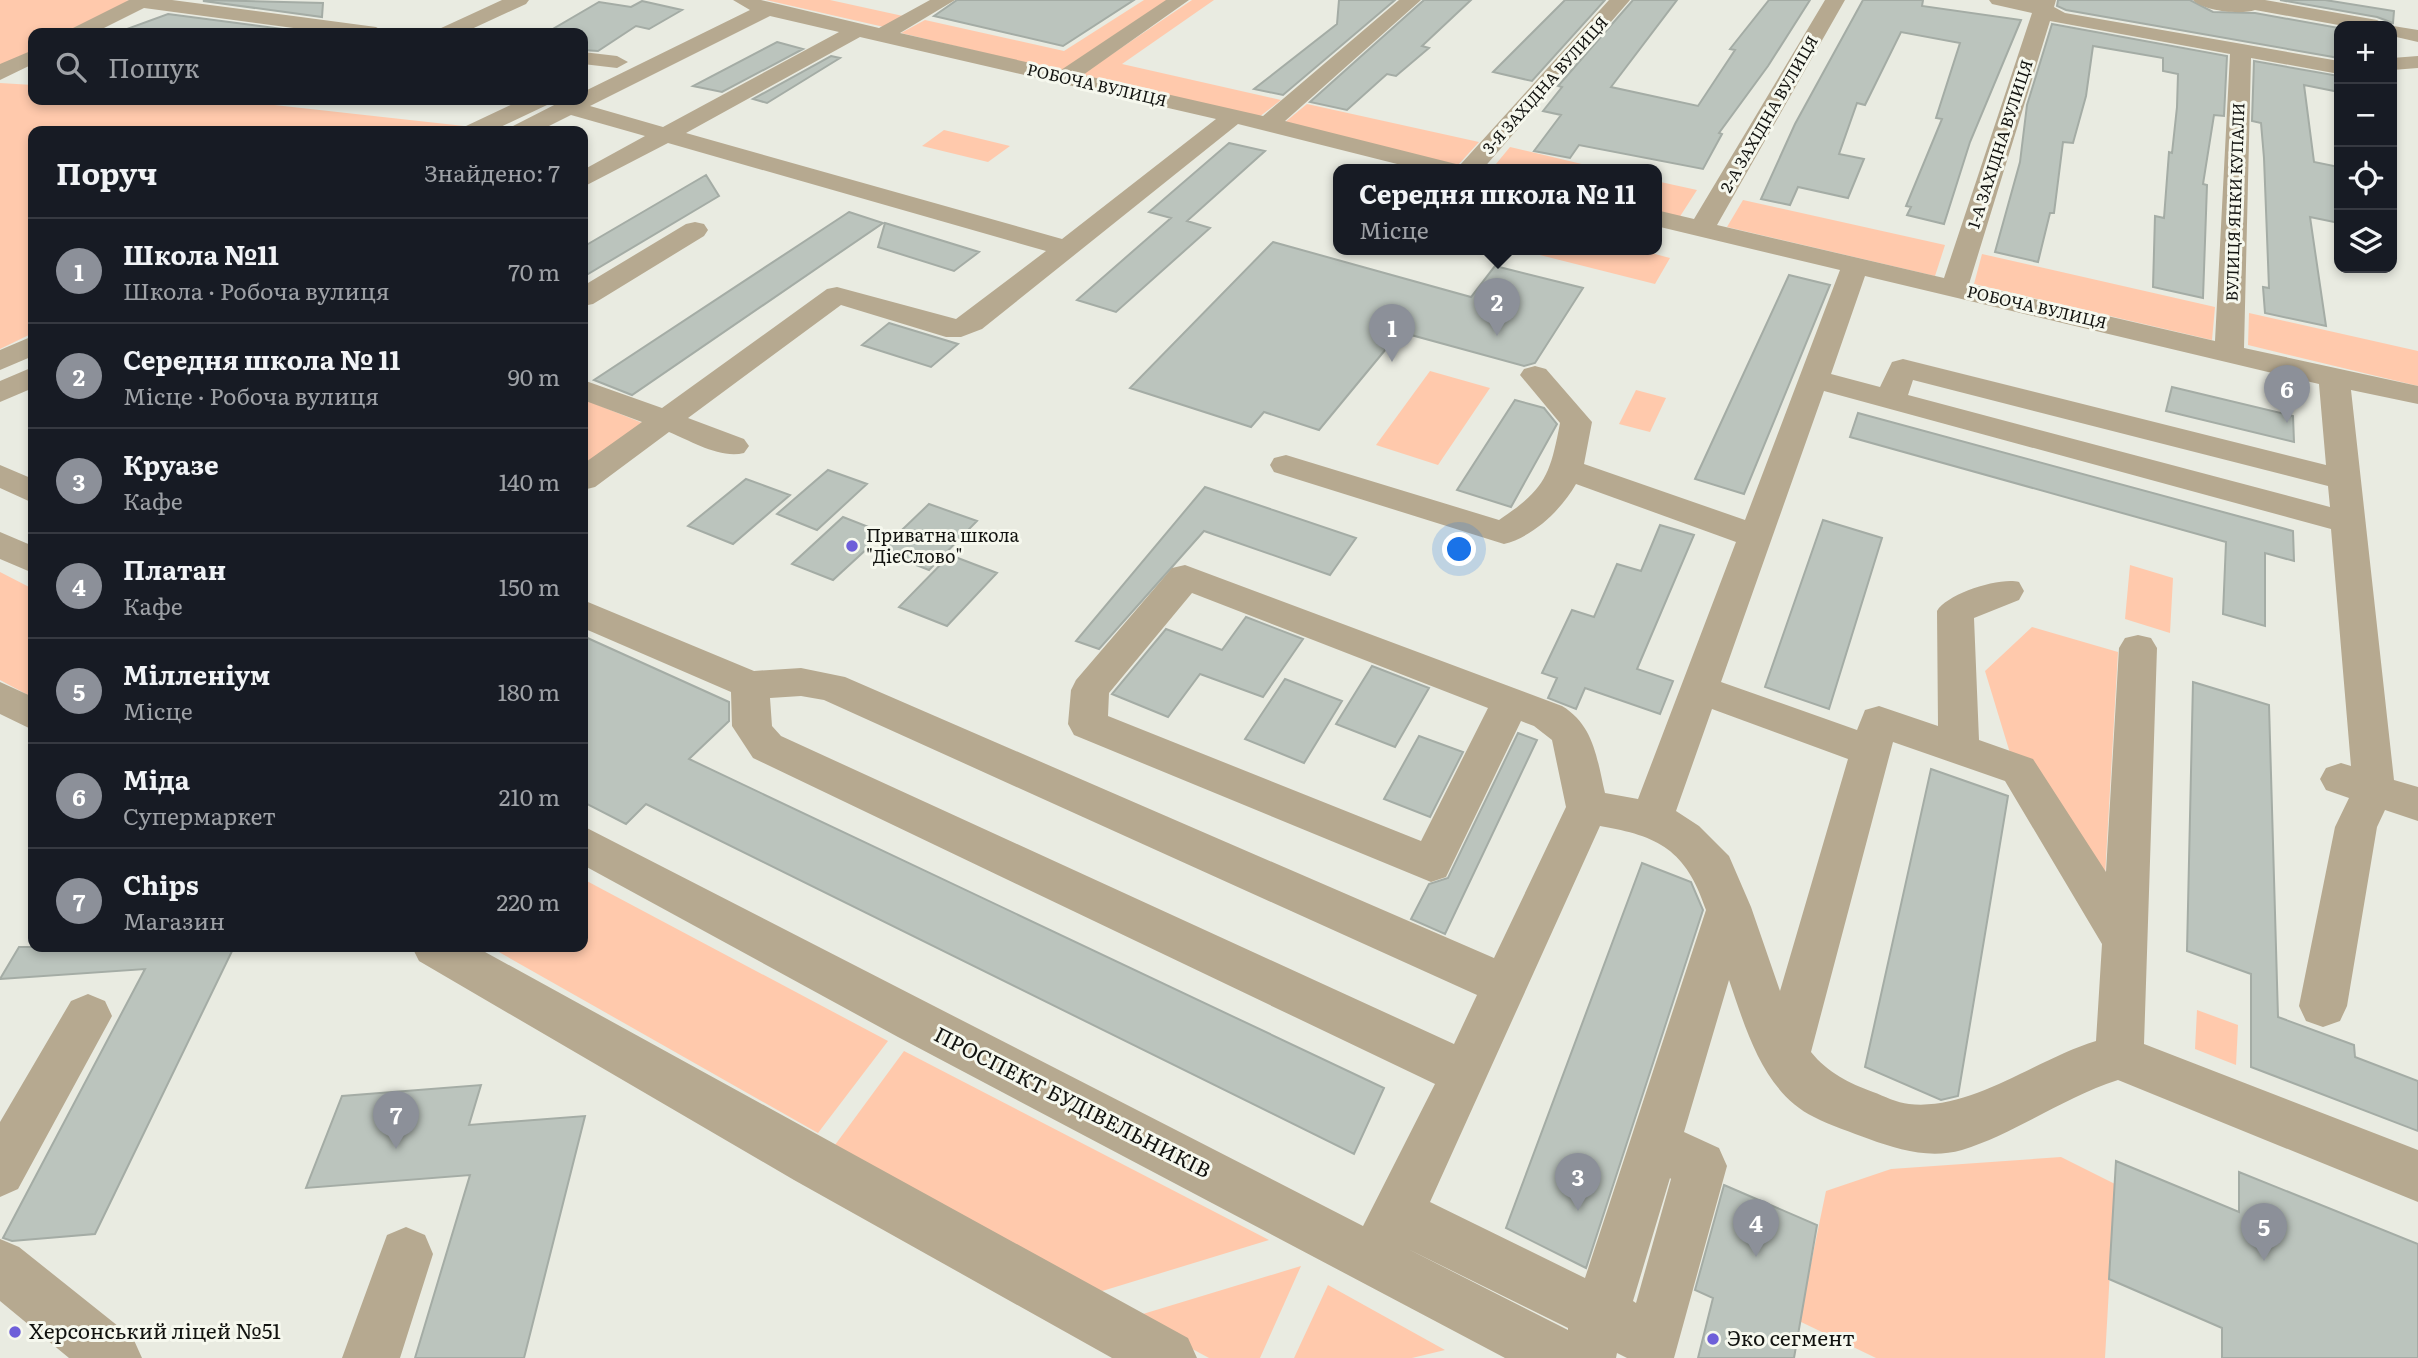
<!DOCTYPE html>
<html lang="uk">
<head>
<meta charset="utf-8">
<style>
  :root { --surface:#171b24; --page:#242831; --text:#f1f3f6; --muted:#9ea1a6; --line:#363941; --accent:#8c9099 }
  body { margin:0; font-family:Literata,serif; background:var(--page); color:var(--text) }
  .controls { position:absolute; right:21px; top:21px; display:grid; overflow:hidden; border-radius:14px; box-shadow:0 4px 10px #0003 }
  .controls button { width:63px; height:63px; display:grid; place-items:center; padding:0; border:0; border-bottom:2px solid var(--line); background:var(--surface); color:var(--text); font:35px sans-serif }
  .you { position:absolute; left:1460px; top:550px; width:24px; height:24px; margin:-18px; border:5px solid #fff; border-radius:50%; background:#1a73e8; box-shadow:0 0 0 10px #1a73e833 }
  .badge { display:grid; place-items:center; width:46px; height:46px; border-radius:50%; background:var(--accent); color:#fff; font-size:23px; font-weight:700 }
  .pin { position:absolute; translate:-50% -58px; filter:drop-shadow(0 2px 4px #0008) }
  .pin::after { content:''; position:absolute; top:37px; width:24px; height:21px; background:inherit; clip-path:polygon(0 0,100% 0,50% 100%) }
  .popup { position:absolute; left:1333px; top:164px; width:329px; height:91px; box-sizing:border-box; display:grid; place-content:center; border-radius:14px; background:var(--surface); filter:drop-shadow(0 2px 5px #0005); font-size:23px; white-space:nowrap; color:var(--muted) }
  .popup b { font-size:26px; color:var(--text) }
  .popup::after { content:''; position:absolute; left:50%; top:100%; margin-left:-14px; border:14px solid transparent; border-top-color:var(--surface) }
  .list { margin:0; padding:0; list-style:none }
  h2 { display:flex; justify-content:space-between; align-items:center; height:91px; margin:0; padding:0 28px; font-size:30px }
  h2 small { font-size:23px; font-weight:400; color:var(--muted) }
  .list li { display:grid; grid-template-columns:46px 1fr auto; gap:21px; align-items:center; box-sizing:border-box; height:105px; padding:0 28px; border-top:2px solid var(--line) }
  .list b { display:block; font-size:26px; white-space:nowrap }
  .list p { margin:0; font-size:23px; white-space:nowrap; color:var(--muted) }
  .list em { font-size:23px; font-style:normal; color:var(--muted) }
  .icon { flex:none; width:38px; height:38px; fill:none; stroke:currentColor; stroke-width:2; stroke-linecap:round; stroke-linejoin:round }
  .map { position:relative; flex:none; width:2418px; height:1358px; overflow:hidden }
  .search { position:absolute; background:var(--surface); box-shadow:0 4px 10px #0003; left:28px; top:28px; width:560px; height:77px; display:flex; align-items:center; gap:18px; box-sizing:border-box; padding:0 24px; border-radius:14px; color:var(--muted); font-size:26px }
  .panel { position:absolute; background:var(--surface); box-shadow:0 4px 10px #0003; left:28px; top:126px; width:560px; height:826px; border-radius:14px }
  .map>svg:first-child { display:block }
  .green { fill:#ffc9ac }
  .building { fill:#bbc4bd; stroke:#a4aca5; stroke-width:2 }
  .lines { fill:none; stroke-linecap:round; stroke-linejoin:round }
  .minor { fill:#b6a990; fill-rule:evenodd }
  .poi-dot { fill:#6e5fd9; stroke:#f6f8ee; stroke-width:2.5 }
  .labels { text-anchor:middle; stroke-width:6; stroke-linejoin:round; paint-order:stroke }
  .far-street-label { font-size:16px; fill:#11120f; stroke:#f6f8ee }
  .poi-label { font-size:18px; fill:#11120f; stroke:#f6f8ee; text-anchor:start }
  .near-street-label { font-size:21px; fill:#11120f; stroke:#f6f8ee }
  .near-poi-label { font-size:21px; fill:#11120f; stroke:#f6f8ee; text-anchor:start }
</style>
</head>
<body>
<div class="map">
<svg width="2418" height="1358" viewBox="0 0 2418 1358">
  <rect width="100%" height="100%" fill="#e9ebe1"/>
  <path class="green" d="M0 0H125L135 1 71 33H33V52L0 69Z
    M766 0H830L903 16 884 27Z
    M1144 0H1170L1068 69 1055 70 901 33 925 20 1064 51Z
    M1192 0H1214L1122 64 1281 100 1259 117 1081 75Z
    M0 83 33 85V100H228L464 126 452 131H33V333L0 349Z
    M1307 104 1479 142 1458 165 1284 123Z
    M944 130 1010 146 988 162 922 146Z
    M1510 147 1607 170H1491Z
    M1656 181 1697 190 1679 218 1656 212Z
    M1743 200 1945 245 1935 276 1727 227Z
    M1520 250H1640L1670 258 1655 284Z
    M1982 254 2215 307 2212 340 1974 284Z
    M2249 313 2418 351V386L2248 345Z
    M1430 371 1490 388 1438 465 1376 445Z
    M1636 390 1666 398 1650 432 1619 424Z
    M583 399 645 424 583 468Z
    M2130 565 2173 578 2170 633 2125 619Z
    M0 572 33 589V692L28 695 0 680Z
    M2032 627 2118 652 2105 876 2010 753 1985 671Z
    M583 879 888 1041 818 1133 490 947H583Z
    M2197 1010 2238 1025 2236 1065 2195 1049Z
    M904 1051 1269 1240 1099 1292 835 1145Z
    M2061 1157 2115 1184 2105 1358H1876L1799 1321 1826 1191 1891 1169Z
    M1301 1266 1260 1358H1209L1133 1317Z
    M1328 1285 1445 1350 1412 1358H1294Z"/>
  <path class="building" d="M207 0 323 3 322 17 203 1Z
    M957 0H1134L1063 46 934 16Z
    M1339 0H1395L1283 95 1254 89 1337 24Z
    M1424 0H1471L1422 46 1429 48 1396 76 1387 74 1347 110 1310 102Z
    M1565 0H1605L1532 81 1493 72Z
    M1633 0H1677L1611 87 1698 106 1735 50 1730 49 1769 0H1810L1768 66 1719 133 1722 134 1703 169 1579 145 1570 158 1534 151 1561 115 1543 111 1562 87 1558 86Z
    M1863 0H1923L1922 6 2021 20 1970 142 1944 224 1907 215 1911 207 1906 206 1942 119 1936 118 1960 43 1901 32 1865 105 1857 103 1839 154 1864 159 1848 198 1798 187 1790 205 1761 199 1795 124Z
    M2058 0H2190L2213 12 2255 13 2339 28V58L2066 10 2057 6Z
    M2280 0H2325L2394 11 2393 23 2377 17Z
    M642 1 682 10 649 29 636 26 598 51 583 50V33H546L599 2 631 7Z
    M168 14 313 33H125L124 30Z
    M2052 24 2227 56 2224 116 2214 115 2203 184 2207 185 2203 298 2153 287 2155 216 2164 218 2169 152 2172 153 2177 107 2178 74 2163 71V58L2093 46 2086 96 2073 143 2063 142 2054 213H2050L2038 262 1995 252 2020 162 2027 105Z
    M777 42 803 49 722 92 693 86Z
    M831 56 840 58 767 103 753 99Z
    M2254 61 2339 76V92L2304 85 2314 162 2339 167V223L2310 217 2326 326 2265 313 2263 287 2269 288 2264 158 2261 123 2252 121Z
    M1229 143 1265 151 1187 221 1210 228 1116 312 1077 300 1171 218 1149 212Z
    M706 175 719 196 583 277V247Z
    M849 212 883 223 632 395 594 380Z
    M885 223 979 252 954 271 878 247Z
    M1273 242 1471 297 1495 266 1583 288 1535 363 1524 366 1400 332 1319 430 1264 412 1251 427 1130 388Z
    M1789 275 1830 285 1744 494 1695 479Z
    M889 323 958 344 931 367 862 345Z
    M2172 387 2293 416 2294 442 2166 411Z
    M1515 400 1544 408 1557 424 1511 507 1457 490Z
    M1858 413 2293 531 2294 561 2265 553V626L2223 614 2226 542 1850 437Z
    M828 470 867 484 817 530 777 514Z
    M746 479 790 495 733 544 688 526Z
    M1205 487 1356 538 1330 575 1204 531 1099 649 1076 641Z
    M929 504 977 521 929 570 880 551Z
    M843 517 884 533 833 580 792 564Z
    M1823 520 1882 538 1829 709 1765 687Z
    M1660 525 1694 535 1637 669 1673 681 1660 714 1585 688 1576 709 1548 698 1557 678 1542 673 1572 610 1594 617 1617 564 1641 571Z
    M950 555 997 573 947 626 899 607Z
    M1246 617 1303 639 1263 697 1200 674 1168 717 1112 694 1166 629 1222 650Z
    M583 636 729 702V721L689 759 1384 1088 1354 1154 646 804 626 824 583 802Z
    M1372 666 1429 688 1395 747 1336 724Z
    M1285 679 1342 701 1304 763 1245 739Z
    M2193 682 2269 705 2278 1017 2354 1045 2355 1057 2418 1081V1131L2251 1067V974L2187 951Z
    M1518 733 1537 740 1445 934 1411 919 1429 884 1448 878Z
    M1419 736 1463 752 1430 817 1384 799Z
    M1931 769 2008 796 1958 1096 1941 1100 1865 1067Z
    M1642 863 1691 882 1703 910 1586 1268 1506 1228Z
    M19 947H234L95 1234 12 1241 3 1238 145 969 0 979Z
    M481 1085 469 1125 585 1116 524 1358H415L470 1175 306 1188 342 1096Z
    M2116 1161 2239 1212V1172L2418 1244V1358H2222V1328L2109 1279Z
    M1724 1185 1817 1225 1794 1358H1698L1713 1298 1695 1290Z"/>
  <g class="lines">
    <path class="minor" d="M129 0H172L376 27 386 33H331L144 8 94 33H68L71 29Z
      M502 0H529L526 4 463 33H436L439 29Z
      M733 0H761L879 28 930 0H955L900 33 1061 70 1166 0H1189L1083 75 1263 116 1399 0H1421L1285 121 1460 165 1609 0H1630L1482 170H1421L1238 124 982 329 961 337H946L841 305 688 418 744 439 749 446 744 453C720 459 691 441 669 432L595 487 583 490V464L642 422 583 400V380L662 408 827 289 837 287 956 319 1046 251 668 143 583 187V170L645 136 571 115 539 131H509L513 126 560 102 583 100V92L750 10ZM770 16 839 32 663 127 590 106ZM860 37 1216 119 1062 239 686 133Z
      M1825 0H1845L1717 225 1944 278 2032 13 1992 4 1989 0H2056L2054 7 2065 13 2339 61V74L2251 58 2244 348 2418 386V404L2351 390 2394 780 2418 787V821L2385 810 2377 827 2347 1006 2340 1021 2323 1027 2306 1021 2299 1006 2335 827 2349 798 2326 790 2320 779 2326 768 2341 763 2351 766 2331 529 1824 391 1721 682 1857 730 1865 710 1879 706 1938 726 1937 611C1947 594 1999 577 2019 582L2024 591 2019 600 1974 618 1979 740 2033 759 2106 872 2119 648 2125 638 2138 635 2151 638 2157 648 2144 1044 2418 1150V1202L2118 1080C2064 1097 2015 1134 1962 1150 1930 1159 1899 1150 1869 1139 1851 1132 1831 1126 1814 1117 1763 1092 1746 1029 1729 980L1684 1132 1719 1148 1727 1166 1674 1358H1627L1617 1353 1616 1358H1505L898 1037 583 865V826L1363 1226 1435 1084 753 758 732 726 731 692 583 628V600L754 671 801 668 845 677 1494 958 1566 807 1552 740 1534 726 1521 721 1446 877 1431 882 1074 735 1068 724 1071 690 1076 680 1172 568 1185 565 1562 706C1594 725 1597 759 1605 793L1638 799 1736 542 1576 484C1561 510 1533 537 1504 544L1274 472 1270 465 1274 458 1286 455 1499 520C1545 489 1550 476 1560 423L1520 375 1524 369 1535 366 1546 369 1592 422 1584 464 1745 520 1840 270 1656 226V210L1694 219ZM2050 21 2230 54 2215 341 1969 284ZM1865 276 2319 384 2326 465 1903 359 1892 362 1880 387 1831 374ZM1913 380 2328 486 2330 507 1908 395ZM1192 593 1488 708 1421 841 1108 716 1109 693ZM801 696 824 700 1477 995 1454 1044 781 736 772 726 770 698ZM1712 709 1848 759 1780 991 1751 907 1729 856 1699 826 1676 811ZM1893 742 2005 781 2102 944 2096 1041C2036 1059 1972 1111 1909 1104 1897 1103 1884 1096 1873 1092 1849 1083 1828 1073 1811 1052ZM1600 826C1659 836 1686 850 1706 910L1585 1278 1430 1202ZM1670 1178 1671 1179 1636 1303 1633 1301ZM1408 1249 1568 1328V1330Z
      M2193 0H2265L2377 20 2387 25 2418 30V42L2392 36V26H2344L2255 10C2241 15 2203 11 2193 0Z
      M33 50V64L0 80V64Z
      M583 52 617 56 628 62 617 68 583 64Z
      M2418 56V68L2392 70V58Z
      M521 100H550L547 105 492 131H462L466 126Z
      M695 222 704 224 708 230 704 236 593 304 583 306V286L686 224Z
      M33 336V356L0 370V350Z
      M33 367V388L0 402V381Z
      M0 465 33 479V503L0 488Z
      M0 532 33 546V573L0 559Z
      M0 682 33 697V730L0 714Z
      M412 947H476L1188 1338 1197 1358H1112L794 1180 419 961Z
      M88 994 105 1001 112 1016 18 1189 0 1197V1122L71 1001Z
      M406 1227 425 1235 433 1254 400 1358H342L387 1235Z
      M0 1239 19 1247 133 1338 142 1358H69L0 1301Z"/>
  </g>
  <g class="poi-dot">
    <circle cx="852" cy="546" r="7"/>
    <circle cx="15" cy="1332" r="7"/>
    <circle cx="1713" cy="1339" r="7"/>
  </g>
  <g class="labels">
    <g class="far-street-label">
      <text transform="translate(1097 85) rotate(13)" y="6">РОБОЧА ВУЛИЦЯ</text>
      <text transform="translate(1545 85) rotate(-48)" y="6">3-Я ЗАХІДНА ВУЛИЦЯ</text>
      <text transform="translate(1769 114) rotate(-60)" y="6">2-А ЗАХІДНА ВУЛИЦЯ</text>
      <text transform="translate(2000 144) rotate(-72)" y="6">1-А ЗАХІДНА ВУЛИЦЯ</text>
      <text transform="translate(2235 202) rotate(-88)" y="6">ВУЛИЦЯ ЯНКИ КУПАЛИ</text>
      <text transform="translate(2037 307) rotate(13)" y="6">РОБОЧА ВУЛИЦЯ</text>
    </g>
    <g class="poi-label">
      <text x="866" y="542">Приватна школа<tspan x="866" dy="21">"ДієСлово"</tspan></text>
    </g>
    <g class="near-street-label">
      <text transform="translate(1072 1103) rotate(27)" y="7">ПРОСПЕКТ БУДІВЕЛЬНИКІВ</text>
    </g>
    <g class="near-poi-label">
      <text x="29" y="1339">Херсонський ліцей №51</text>
      <text x="1727" y="1346">Эко сегмент</text>
    </g>
  </g>
</svg>
<div class="controls">
<button>+</button>
<button>−</button>
<button><svg class="icon" aria-label="locate" viewBox="0 0 24 24"><circle cx="12" cy="12" r="6"/><path d="M12 2v4M12 18v4M2 12h4M18 12h4"/></svg></button>
<button><svg class="icon" aria-label="layers" viewBox="0 0 24 24"><path d="M12 4l9 5-9 5-9-5zM3 14l9 5 9-5"/></svg></button>
</div>
<div class="you"></div>
<div class="pin badge" style="left:1392px;top:362px">1</div>
<div class="pin badge" style="left:1497px;top:336px">2</div>
<div class="popup"><b>Середня школа № 11</b>Місце</div>
<div class="pin badge" style="left:1578px;top:1211px">3</div>
<div class="pin badge" style="left:1756px;top:1257px">4</div>
<div class="pin badge" style="left:2264px;top:1261px">5</div>
<div class="pin badge" style="left:2287px;top:423px">6</div>
<div class="pin badge" style="left:396px;top:1149px">7</div>
<div class="search"><svg class="icon" aria-label="search" viewBox="0 0 24 24"><circle cx="10" cy="10" r="6"/><path d="M15 15l6 6"/></svg>Пошук</div>
<section class="panel">
<h2>Поруч<small>Знайдено: 7</small></h2>
<ul class="list">
<li><span class="badge">1</span><div><b>Школа №11</b><p>Школа · Робоча вулиця</p></div><em>70 m</em></li>
<li><span class="badge">2</span><div><b>Середня школа № 11</b><p>Місце · Робоча вулиця</p></div><em>90 m</em></li>
<li><span class="badge">3</span><div><b>Круазе</b><p>Кафе</p></div><em>140 m</em></li>
<li><span class="badge">4</span><div><b>Платан</b><p>Кафе</p></div><em>150 m</em></li>
<li><span class="badge">5</span><div><b>Мілленіум</b><p>Місце</p></div><em>180 m</em></li>
<li><span class="badge">6</span><div><b>Міда</b><p>Супермаркет</p></div><em>210 m</em></li>
<li><span class="badge">7</span><div><b>Chips</b><p>Магазин</p></div><em>220 m</em></li>
</ul>
</section>
</div>
</body>
</html>
